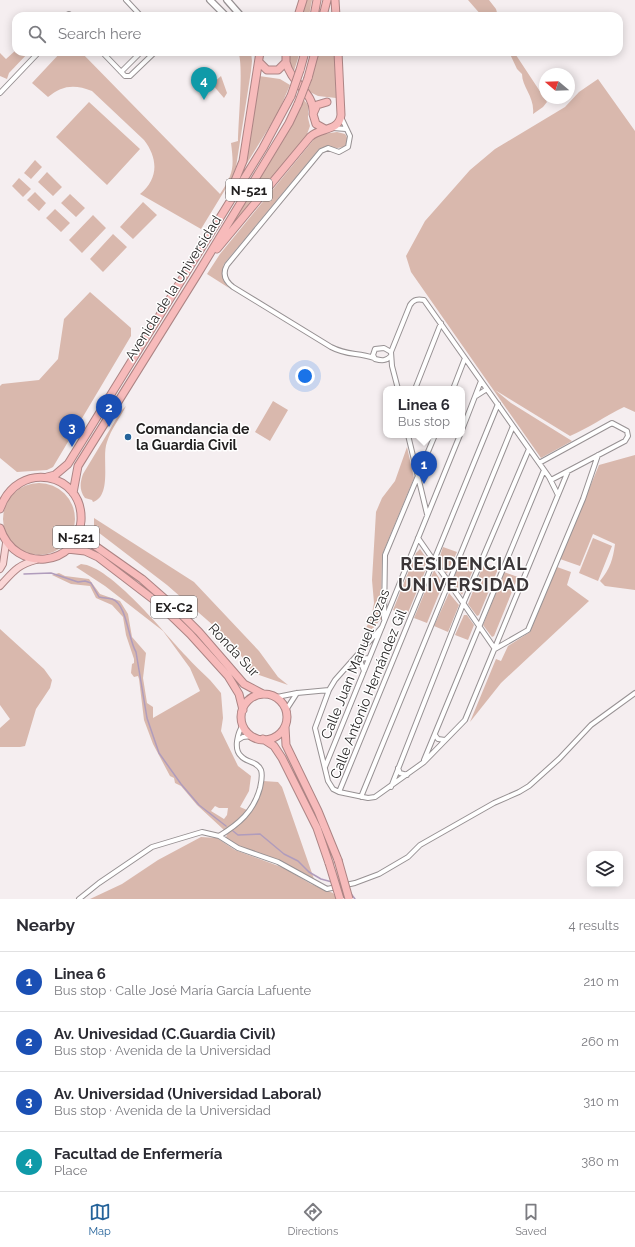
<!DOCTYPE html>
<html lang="en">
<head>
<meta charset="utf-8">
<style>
  :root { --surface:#fff; --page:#f7f7f7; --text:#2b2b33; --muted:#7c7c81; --line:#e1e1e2; --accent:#25639a }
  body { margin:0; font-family:Raleway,sans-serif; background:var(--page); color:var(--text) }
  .controls { position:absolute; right:12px; bottom:12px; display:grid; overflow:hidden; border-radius:8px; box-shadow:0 2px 10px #0003 }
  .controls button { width:36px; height:36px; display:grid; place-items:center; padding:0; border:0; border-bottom:1px solid var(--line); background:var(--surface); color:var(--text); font:20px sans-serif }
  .compass { position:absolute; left:539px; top:68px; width:36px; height:36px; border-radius:50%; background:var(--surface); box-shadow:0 2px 10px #0003; rotate:289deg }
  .you { position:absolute; left:305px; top:376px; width:14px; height:14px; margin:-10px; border:3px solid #fff; border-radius:50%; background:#1a73e8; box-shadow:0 0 0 6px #1a73e833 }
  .badge { display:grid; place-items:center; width:26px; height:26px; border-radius:50%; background:var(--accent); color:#fff; font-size:13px; font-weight:700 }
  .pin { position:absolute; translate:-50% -33px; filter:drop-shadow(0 1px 2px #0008) }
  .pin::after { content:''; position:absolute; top:21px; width:14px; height:12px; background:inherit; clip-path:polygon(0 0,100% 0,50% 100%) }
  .popup { position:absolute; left:383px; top:386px; width:82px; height:52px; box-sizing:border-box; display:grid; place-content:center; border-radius:8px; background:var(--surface); filter:drop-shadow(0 1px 3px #0005); font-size:13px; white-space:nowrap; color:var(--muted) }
  .popup b { font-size:15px; color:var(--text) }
  .popup::after { content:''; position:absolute; left:50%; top:100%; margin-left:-8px; border:8px solid transparent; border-top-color:var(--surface) }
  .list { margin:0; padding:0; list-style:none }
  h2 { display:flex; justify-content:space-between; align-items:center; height:52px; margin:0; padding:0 16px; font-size:17px }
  h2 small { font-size:13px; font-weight:400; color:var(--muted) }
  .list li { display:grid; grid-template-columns:26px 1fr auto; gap:12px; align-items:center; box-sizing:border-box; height:60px; padding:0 16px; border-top:1px solid var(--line) }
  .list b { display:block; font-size:15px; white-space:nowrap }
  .list p { margin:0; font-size:13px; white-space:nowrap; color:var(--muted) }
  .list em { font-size:13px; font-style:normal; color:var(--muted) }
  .icon { flex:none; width:22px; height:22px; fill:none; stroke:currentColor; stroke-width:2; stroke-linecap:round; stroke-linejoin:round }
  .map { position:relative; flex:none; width:635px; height:899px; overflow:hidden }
  .search { position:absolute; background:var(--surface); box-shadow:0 2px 10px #0003; left:12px; right:12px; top:12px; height:44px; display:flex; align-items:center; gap:10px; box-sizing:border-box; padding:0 14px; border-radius:12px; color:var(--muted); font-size:15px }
  .sheet { height:292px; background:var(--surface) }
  nav { display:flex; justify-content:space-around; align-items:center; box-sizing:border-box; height:56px; border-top:1px solid var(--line); background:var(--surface); font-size:11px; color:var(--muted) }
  nav a { display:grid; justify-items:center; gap:2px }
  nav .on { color:var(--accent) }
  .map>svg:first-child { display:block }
  .green { fill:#d9b8ad; fill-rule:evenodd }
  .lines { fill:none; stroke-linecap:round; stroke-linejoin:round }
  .stream { stroke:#b09cbc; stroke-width:1.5 }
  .street-casing { stroke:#979193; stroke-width:6 }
  .secondary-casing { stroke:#979193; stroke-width:8 }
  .primary-casing { stroke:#ac8484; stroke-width:8 }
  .highway-casing { stroke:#ac8484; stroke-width:9 }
  .street { stroke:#fff; stroke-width:4 }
  .secondary { stroke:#fff; stroke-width:5.5 }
  .primary { stroke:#fad6d6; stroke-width:6 }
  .highway { stroke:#f7bbbb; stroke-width:7 }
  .highway-bridge-casing { stroke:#ac8484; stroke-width:9; stroke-linecap:butt }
  .highway-bridge { stroke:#f7bbbb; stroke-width:7 }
  .poi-dot { fill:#25639a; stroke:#fff; stroke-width:1.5 }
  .labels { text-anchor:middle; stroke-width:3; stroke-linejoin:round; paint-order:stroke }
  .shield { fill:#fff; stroke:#646262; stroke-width:1 }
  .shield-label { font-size:13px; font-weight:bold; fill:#211f1f }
  .street-label { font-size:14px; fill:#211f1f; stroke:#fff }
  .poi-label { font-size:14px; font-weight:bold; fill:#211f1f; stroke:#fff; text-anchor:start }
  .district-label { font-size:18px; font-weight:bold; letter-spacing:1px; fill:#3b3638; stroke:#fff }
</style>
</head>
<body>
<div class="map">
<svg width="635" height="899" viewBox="0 0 635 899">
  <rect width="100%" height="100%" fill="#f5eef0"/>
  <path class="green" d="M306 0H312L309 16H301Z
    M468 0H489L496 9 498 16H482Z
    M16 50V52H29L9 73 7 79 0 76V53L6 59Z
    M61 52H81L220 194C234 173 234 167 231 143L238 141C238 124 244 62 238 52H251L252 61 251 71 236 167 231 180 201 229 140 194C159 179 158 158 144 140L92 91C75 84 62 85 48 97L32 83Z
    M290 52H300L293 74 290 65Z
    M319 52H335L336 98 318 96 308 91Z
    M509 52H514L547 102 543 107 533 114C535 97 522 87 522 74L517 69Z
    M221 76 227 93 224 98 212 84Z
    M259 76 280 79 290 85 278 113 244 168Z
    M598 79 635 131V412L624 407C605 416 589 428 570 436L495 390 511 403 572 441 541 458 411 272 406 256 425 221 470 170 495 149 565 107 579 92Z
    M304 100 308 105V118L310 126 306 137 230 227 284 139Z
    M89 102 140 149 107 185 56 137Z
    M337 132 345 134C348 138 348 142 345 146 336 151 328 144 319 149L224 264C221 274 222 280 229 288L207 274 220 254 315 138 323 134Z
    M35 160 42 167 31 179 24 173Z
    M47 172 62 187 53 196 38 182Z
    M19 178 31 189 23 197 12 186Z
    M35 192 46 203 39 211 27 200Z
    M70 194 85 208 76 217 61 203Z
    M143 202 157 215 133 239 120 227Z
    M55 209 70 223 61 232 46 218Z
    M93 215 106 228 82 253 69 240Z
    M113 234 127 247 103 272 90 259Z
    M90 292 131 328V336L53 467 47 470 17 472 0 458V386L2 384 39 380 58 359 64 319Z
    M273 401 288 410 270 441 255 432Z
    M126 406C120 418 111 429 107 442 101 457 113 495 93 502L92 500 85 498C79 490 80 483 83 474L121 411Z
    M407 447 414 478 382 555 381 619 368 634 365 630 371 618 374 603 372 580 376 512 382 498 395 481Z
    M635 455V590L605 586 600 581C610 569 613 559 615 544L593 534 580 566 560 559 599 465Z
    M3 519a36 36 0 1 1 72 0a36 36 0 1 1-72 0Z
    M94 518 194 582 259 651 278 677 288 685 253 673 230 640 167 585 94 529Z
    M593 538 612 546 598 581 579 573Z
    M443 547 457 552 447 573 445 572 438 562Z
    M420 549 429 562 407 615 393 610 416 553Z
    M463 555 477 561 462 595 452 582Z
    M484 563 498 569 479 615 477 616 468 604Z
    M81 564C111 566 165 634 186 656 194 665 202 672 210 680L221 693 223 718 221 731 238 766 251 776 249 791 240 807 247 810 233 824 224 830 197 805 181 786 175 783 174 778 170 776 153 744 144 720 139 679 138 676 134 677 131 673 132 664 134 663V659L126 635 123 617 112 605 96 598 90 586 71 584 52 575 59 573 65 576 89 579 100 594 120 601 128 614 132 637 146 653 143 678 147 703 153 707V718L200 691 190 668 163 631 105 586 76 567ZM215 806 219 808H228L227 815 224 819 211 811Z
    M557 567 571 572 567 585 589 601 501 683 470 722 496 659 501 661 508 646 530 632Z
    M434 570 443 584 427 623 414 618Z
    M504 572 518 577 494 636 492 637 483 625Z
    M449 593 459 605 448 632 434 626Z
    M464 615H467L474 625 468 640 455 635Z
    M0 629 44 669 52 680 50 688 36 709 25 746 20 747H0V728L10 719 0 705Z
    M263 781 278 782 282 787 314 879 279 860 238 846 226 839C226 830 238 826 243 821 255 810 259 796 263 781Z
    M201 837 217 838 235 850 284 868 311 884 333 893 337 899H90L122 884 158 860Z"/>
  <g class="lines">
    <path class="stream" d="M24 574 51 573 78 582 85 581 91 583 99 597C103 598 108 598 112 599 127 604 128 639 136 652L147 718 159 753 181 784 199 805 226 826
      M233 831 238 835 260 834 284 854 298 861 309 872 321 879 332 882
      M349 891 355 899"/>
    <defs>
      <path id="street" d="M126 0 141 16
        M65 16 69 14 72 16
        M102 52 125 76H130L155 52
        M121 72 141 52
        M0 93 39 52
        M341 117 350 136 348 147 339 152 328 148 321 151 227 265C222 274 225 281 233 287L331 347C348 356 357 352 374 358
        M333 128 346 129
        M391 356C386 361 382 361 375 359L373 355 375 349 384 348 391 352
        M398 389 392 366 391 352 410 305C414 299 418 299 424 300L549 477 558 495
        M415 389 441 323
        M453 389 465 358
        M476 396 487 389
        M462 430 481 381
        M408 435 427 514
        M414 459 420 461 426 458
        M539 463 612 423 627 431 628 436 625 441 551 480
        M418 538 495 649 528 630 583 499 598 455
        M384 619 385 555 435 435
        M382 627 335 680 329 690 315 728 328 781 333 789 339 792 368 798 375 797 424 762 465 720 568 471
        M355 659 369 658
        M353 660 361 663 364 671
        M277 697 297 693 329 690
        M286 710 297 693
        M435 735 438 739 445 740
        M238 740 243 737 252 736
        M424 760 544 470
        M325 767 460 435
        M398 768 400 773 407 775
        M391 787 463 604 529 449
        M339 792 498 404
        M361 797 513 426
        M219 836C239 824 254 811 260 788 261 783 263 776 261 770 257 761 247 763 241 756 233 749 238 732 243 725
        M79 899 99 883 152 847 202 832 219 836 238 848 278 862 327 889 355 883 379 874 408 857 420 845 494 803 519 792 529 786 559 759 591 725 635 693"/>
      <path id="secondary" d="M210 0 226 16
        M227 0 241 16"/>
      <path id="primary" d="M0 569 3 564 6 543
        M0 586C13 572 17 565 36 560"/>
      <path id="highway" d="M335 0 336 16
        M298 16 303 0
        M314 16 317 0
        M323 16 327 0
        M259 62 267 70H278L286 62V52
        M286 62C291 84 315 92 313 114
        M300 70 305 52
        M308 78 315 52
        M325 129 316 124 313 114 317 105 327 102
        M230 193 243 161 260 52
        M217 249 310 137C320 127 339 132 341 115L338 52
        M47 477 55 475 68 464 263 148 291 96
        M73 493 78 466 197 275 289 123 298 104
        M0 509C17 459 84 472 81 521 78 567 15 574 0 528
        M79 528 91 543 142 579 175 608 199 632 244 684 263 694
        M67 549 85 551 98 557 158 603 190 634 228 676 239 694 243 710
        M241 717a23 23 0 1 1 46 0a23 23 0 1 1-46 0Z
        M285 727 286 745 318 811 338 860
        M263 739 274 746 282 758 317 828 329 863"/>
    </defs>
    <use href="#street" class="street-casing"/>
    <use href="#secondary" class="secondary-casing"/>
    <use href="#primary" class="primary-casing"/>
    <use href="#highway" class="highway-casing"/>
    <use href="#street" class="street"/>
    <use href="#secondary" class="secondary"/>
    <use href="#primary" class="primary"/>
    <use href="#highway" class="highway"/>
    <defs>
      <path id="highway-bridge" d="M291 96 300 70
        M298 104 308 78
        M338 860 349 899
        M329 863 340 899"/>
    </defs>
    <use href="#highway-bridge" class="highway-bridge-casing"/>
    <use href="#highway-bridge" class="highway-bridge"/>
  </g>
  <circle class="poi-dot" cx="128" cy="437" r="4"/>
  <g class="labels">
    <g class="shield">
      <rect x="226" y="179" width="46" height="22" rx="3"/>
      <rect x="53" y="526" width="46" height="22" rx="3"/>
      <rect x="151" y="596" width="46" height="22" rx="3"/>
    </g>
    <g class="shield-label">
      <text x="249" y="195">N-521</text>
      <text x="76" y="542">N-521</text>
      <text x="174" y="612">EX-C2</text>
    </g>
    <g class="street-label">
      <text transform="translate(173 288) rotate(-58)" y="5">Avenida de la Universidad</text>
      <text transform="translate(234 650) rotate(47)" y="5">Ronda Sur</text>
      <text transform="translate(355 664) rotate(-68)" y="5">Calle Juan Manuel Rozas</text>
      <text transform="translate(368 694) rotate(-68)" y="5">Calle Antonio Hernández Gil</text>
    </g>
    <g class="poi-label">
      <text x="136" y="434">Comandancia de<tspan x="136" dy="16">la Guardia Civil</tspan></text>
    </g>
    <g class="district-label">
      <text x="464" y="570">RESIDENCIAL<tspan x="464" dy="21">UNIVERSIDAD</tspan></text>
    </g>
  </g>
</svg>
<div class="controls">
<button><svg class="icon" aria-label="layers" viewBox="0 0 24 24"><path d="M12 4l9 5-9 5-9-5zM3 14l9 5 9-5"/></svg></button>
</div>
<svg class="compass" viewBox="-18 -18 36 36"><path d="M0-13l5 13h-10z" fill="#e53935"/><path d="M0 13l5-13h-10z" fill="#7c7c81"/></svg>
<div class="you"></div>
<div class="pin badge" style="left:424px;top:484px;background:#1a4fb4">1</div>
<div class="popup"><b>Linea 6</b>Bus stop</div>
<div class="pin badge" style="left:109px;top:427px;background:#1a4fb4">2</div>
<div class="pin badge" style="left:72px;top:447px;background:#1a4fb4">3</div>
<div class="pin badge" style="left:204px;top:100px;background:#0f9aa8">4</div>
<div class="search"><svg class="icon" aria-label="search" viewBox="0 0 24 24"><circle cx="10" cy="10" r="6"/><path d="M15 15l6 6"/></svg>Search here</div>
</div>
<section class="sheet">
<h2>Nearby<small>4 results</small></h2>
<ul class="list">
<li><span class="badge" style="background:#1a4fb4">1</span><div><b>Linea 6</b><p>Bus stop · Calle José María García Lafuente</p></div><em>210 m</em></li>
<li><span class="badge" style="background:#1a4fb4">2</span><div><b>Av. Univesidad (C.Guardia Civil)</b><p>Bus stop · Avenida de la Universidad</p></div><em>260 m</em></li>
<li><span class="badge" style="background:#1a4fb4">3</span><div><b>Av. Universidad (Universidad Laboral)</b><p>Bus stop · Avenida de la Universidad</p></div><em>310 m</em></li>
<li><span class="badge" style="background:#0f9aa8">4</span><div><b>Facultad de Enfermería</b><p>Place</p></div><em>380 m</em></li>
</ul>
</section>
<nav>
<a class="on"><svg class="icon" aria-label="map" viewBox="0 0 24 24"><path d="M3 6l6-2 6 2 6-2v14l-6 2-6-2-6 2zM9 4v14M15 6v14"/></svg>Map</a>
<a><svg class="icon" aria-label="directions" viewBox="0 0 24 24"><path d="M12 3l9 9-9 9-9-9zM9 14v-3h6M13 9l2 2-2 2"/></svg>Directions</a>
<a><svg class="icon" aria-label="saved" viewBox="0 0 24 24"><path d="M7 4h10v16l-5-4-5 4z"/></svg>Saved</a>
</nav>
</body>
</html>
